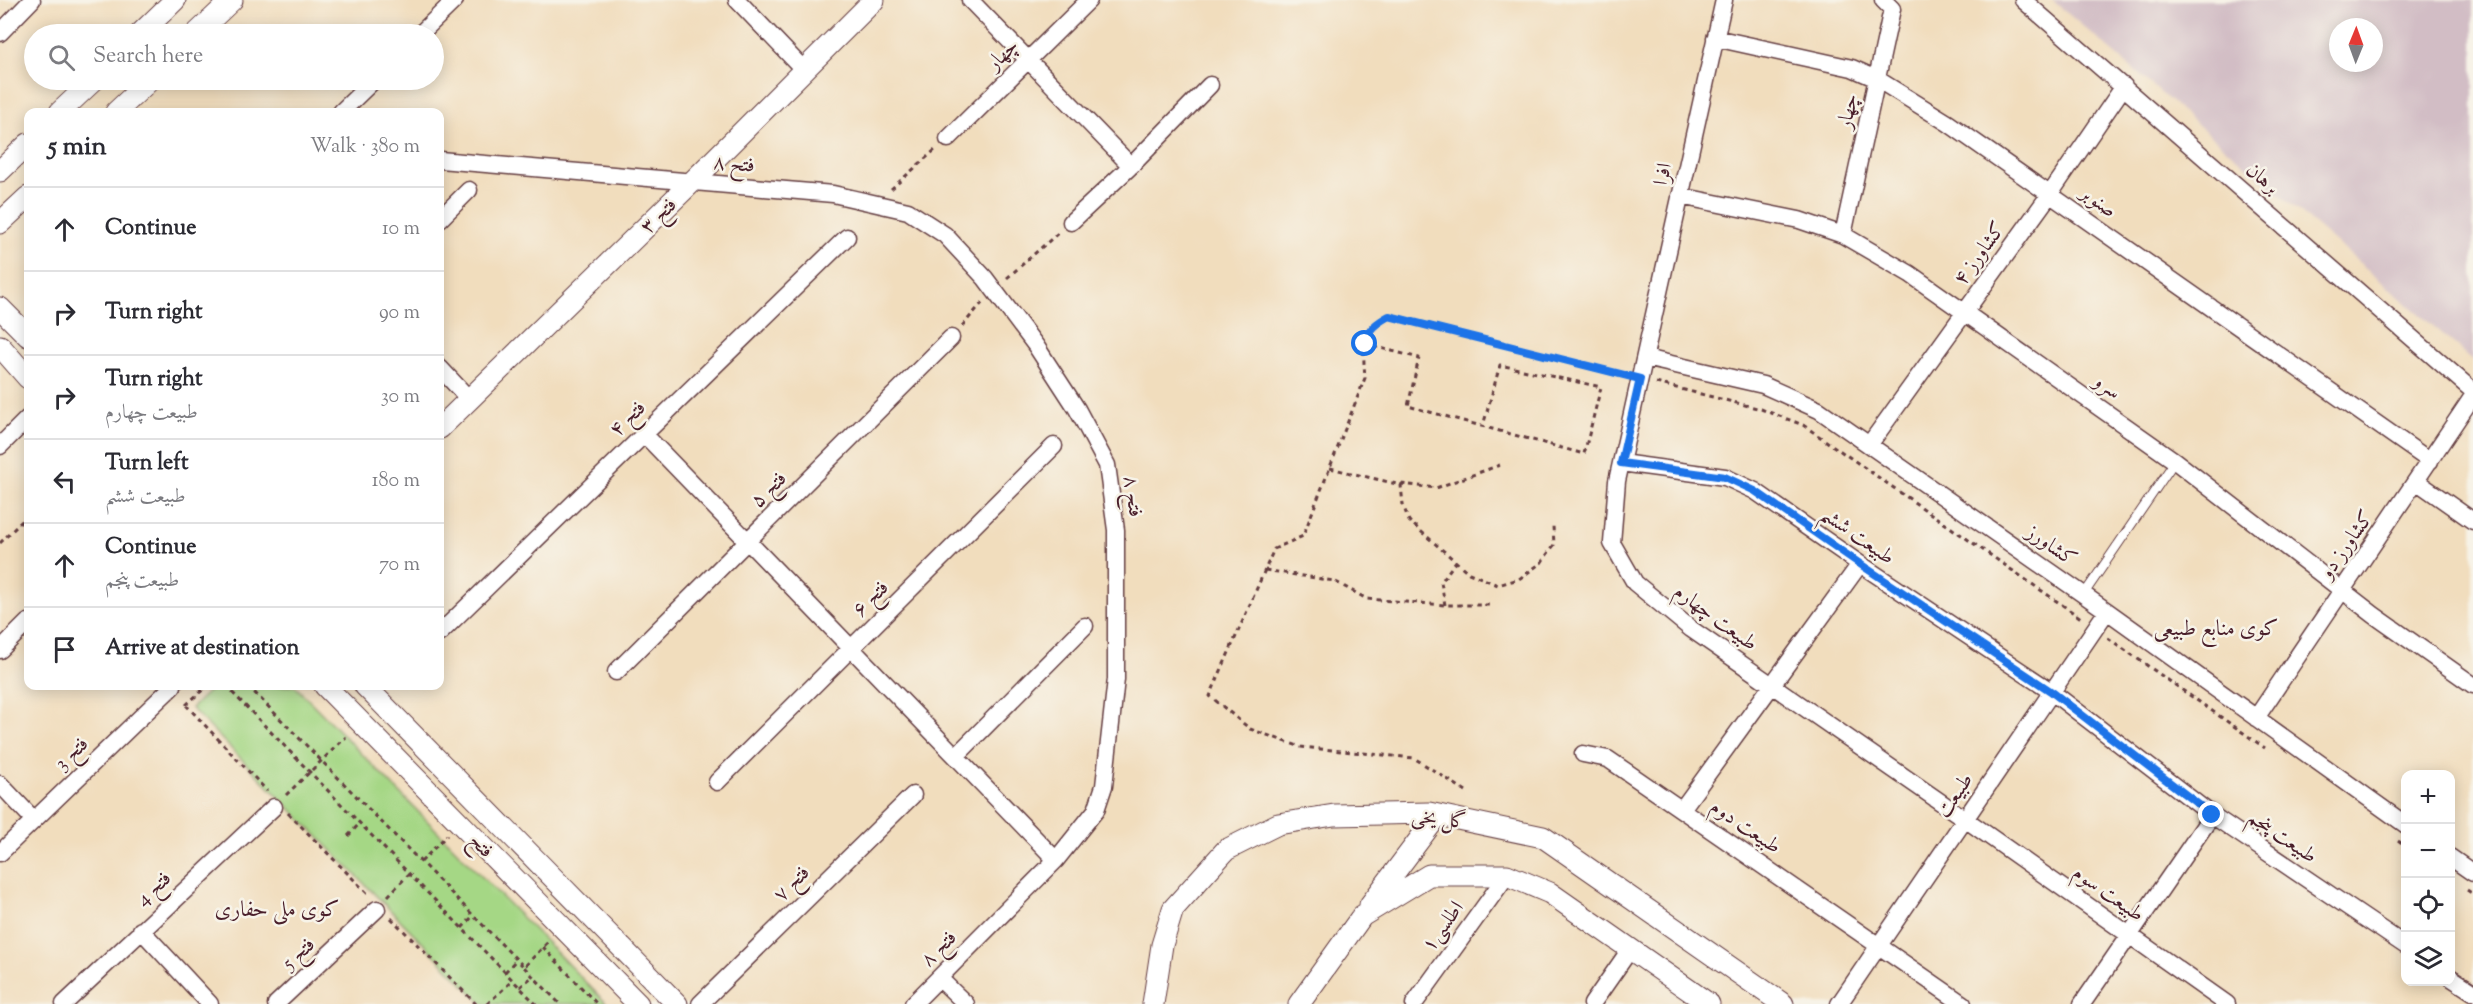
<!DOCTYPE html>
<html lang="en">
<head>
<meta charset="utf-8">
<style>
  :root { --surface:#fff; --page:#f2f2f3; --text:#2b2b33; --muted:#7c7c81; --line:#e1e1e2 }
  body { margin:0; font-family:"Sorts Mill Goudy",Amiri,serif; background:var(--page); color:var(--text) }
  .controls { position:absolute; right:18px; bottom:18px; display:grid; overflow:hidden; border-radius:12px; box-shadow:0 3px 15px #0003 }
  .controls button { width:54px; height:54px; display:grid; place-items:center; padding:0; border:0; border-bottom:2px solid var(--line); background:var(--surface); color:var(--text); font:30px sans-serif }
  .compass { position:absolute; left:2329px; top:18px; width:54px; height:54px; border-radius:50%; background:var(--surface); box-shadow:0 3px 15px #0003; rotate:1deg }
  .stop { position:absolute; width:18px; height:18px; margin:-14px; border:4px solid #1a73e8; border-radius:50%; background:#fff }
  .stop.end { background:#1a73e8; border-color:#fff; box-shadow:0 2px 6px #0008 }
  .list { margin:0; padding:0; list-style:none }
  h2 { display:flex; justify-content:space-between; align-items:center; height:78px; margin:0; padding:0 24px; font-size:26px }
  h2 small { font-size:20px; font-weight:400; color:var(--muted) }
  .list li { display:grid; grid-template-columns:39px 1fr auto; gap:18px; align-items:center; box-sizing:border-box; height:84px; padding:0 24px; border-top:2px solid var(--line) }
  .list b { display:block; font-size:22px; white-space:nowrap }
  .list p { margin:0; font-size:20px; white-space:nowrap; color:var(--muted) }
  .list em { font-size:20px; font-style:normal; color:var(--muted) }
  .icon { flex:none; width:33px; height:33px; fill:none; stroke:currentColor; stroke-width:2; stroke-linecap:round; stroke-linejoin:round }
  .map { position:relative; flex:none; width:2473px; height:1004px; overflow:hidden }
  .search { position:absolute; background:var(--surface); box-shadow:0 3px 15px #0003; left:24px; top:24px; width:420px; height:66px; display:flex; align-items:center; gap:15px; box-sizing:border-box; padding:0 21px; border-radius:33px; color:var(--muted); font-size:22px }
  .panel { position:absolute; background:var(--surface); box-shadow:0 3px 15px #0003; left:24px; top:108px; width:420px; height:582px; border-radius:12px }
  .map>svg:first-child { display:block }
  .industrial { fill:#d2bdc5; fill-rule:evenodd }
  .green { fill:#a5d785; stroke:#787b58; stroke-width:1.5 }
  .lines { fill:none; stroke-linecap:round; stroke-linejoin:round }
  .service-casing { stroke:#633c41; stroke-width:10 }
  .minor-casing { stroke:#633c41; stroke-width:19 }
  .tertiary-casing { stroke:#633c41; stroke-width:23 }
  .path { stroke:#633c41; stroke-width:3; stroke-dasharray:4.5 4.5; stroke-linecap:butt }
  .service { stroke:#fff; stroke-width:8 }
  .minor { stroke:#fff; stroke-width:16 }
  .tertiary { stroke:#fff; stroke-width:21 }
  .route { stroke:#1a73e8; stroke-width:8 }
  .labels { text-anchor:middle; stroke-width:5; stroke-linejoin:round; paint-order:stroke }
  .street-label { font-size:21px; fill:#4a1f2b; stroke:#f7f3e8 }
  .neighbourhood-label { font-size:22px; fill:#4a1f2b; stroke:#f7f3e8 }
</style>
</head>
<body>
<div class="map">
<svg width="2473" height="1004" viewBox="0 0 2473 1004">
  <rect width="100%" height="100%" fill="#f7f3e8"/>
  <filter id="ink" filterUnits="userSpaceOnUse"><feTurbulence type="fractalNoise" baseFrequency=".0167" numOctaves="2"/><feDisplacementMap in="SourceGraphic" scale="12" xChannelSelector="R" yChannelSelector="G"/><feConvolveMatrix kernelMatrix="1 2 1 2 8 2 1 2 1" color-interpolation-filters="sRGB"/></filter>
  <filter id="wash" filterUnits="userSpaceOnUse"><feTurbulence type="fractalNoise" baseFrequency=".008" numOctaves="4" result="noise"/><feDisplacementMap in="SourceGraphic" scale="24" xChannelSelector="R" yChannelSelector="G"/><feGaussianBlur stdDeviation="1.35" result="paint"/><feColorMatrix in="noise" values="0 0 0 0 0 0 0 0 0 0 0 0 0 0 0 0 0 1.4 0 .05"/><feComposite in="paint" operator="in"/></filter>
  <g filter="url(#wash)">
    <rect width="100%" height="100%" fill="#f1ddbd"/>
    <path class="industrial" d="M2052 0H2473V360ZM2338 27H2374V63H2338Z"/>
    <path class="green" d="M214 686H295L607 1004H483L191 708Z"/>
  </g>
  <g filter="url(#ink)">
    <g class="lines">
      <defs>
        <path id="service" d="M2084 594 2175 461"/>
        <path id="minor" d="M737 0 804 70
          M970 0 1131 166 1210 85
          M1724 0 1617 481 1612 543 1635 583 1691 629 1965 819 2227 1004
          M2023 0 2473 391
          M0 33 32 0
          M420 34 455 0
          M1715 38 1852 68 1877 79 1948 123 2430 461
          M341 112 374 80
          M948 139 1089 0
          M440 160 833 194 908 211 945 235 985 278 1036 346 1077 409 1107 465 1116 530V679L1104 786 1096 810 1056 860 913 1004
          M1680 196 1799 220 1843 235 1910 274 2175 461 2374 615 2473 685
          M440 219 469 190
          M1071 222 1131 166
          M1843 235 1892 9 1883 0
          M1645 358 1763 385 1819 410 2107 611 2406 825
          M440 368 469 399
          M644 434 1056 860
          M1869 445 2050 194 2124 86
          M0 446 28 418
          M1621 463 1725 477 1755 491 1860 564 2052 692 2212 815 2406 946
          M2416 481 2473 521
          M440 633 847 237
          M0 650 28 622
          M616 672 951 338
          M2256 718 2473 396
          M1583 754 1608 759 1963 1004
          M956 756 1085 626
          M717 782 1054 446
          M0 784 34 820
          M1682 809 1860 564
          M0 853 173 686
          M2450 857 2473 873
          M141 930 210 1004
          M2450 977 2473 992
          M939 978 966 1004
          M64 1004 274 807
          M276 1004 377 909
          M700 1004 913 795
          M1414 1004 1507 875
          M1592 1004 1631 948
          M1839 1004 2107 611
          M2082 1004 2212 815"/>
        <path id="tertiary" d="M140 34 175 0
          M196 34 232 0
          M60 112 94 80
          M116 112 150 80
          M0 171 28 144
          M0 223 28 197
          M0 308 28 336
          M0 346 28 378
          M440 428 693 181 874 0
          M325 686 638 1004
          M365 686 677 1004
          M1370 905 1438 815
          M1153 1004 1162 945 1173 909 1226 850 1278 824 1334 815 1429 813 1543 837 1783 1004
          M1299 1004 1362 916 1429 875H1507L1550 893 1709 1004"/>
      </defs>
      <use href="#service" class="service-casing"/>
      <use href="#minor" class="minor-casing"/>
      <use href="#tertiary" class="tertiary-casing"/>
      <path class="path" d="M891 189 935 150
        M1007 278 1058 233
        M962 326 983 302
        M1365 344 1419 358 1408 406 1584 454 1601 387 1500 365 1483 426
        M1656 383 1761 409 1803 425 2081 618
        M1330 468 1401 485 1403 505 1409 521 1469 573 1498 585 1519 579 1541 563 1554 545 1553 526
        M1401 484 1436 488 1500 465
        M0 543 28 515
        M1265 570 1334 581 1367 599 1445 605H1492
        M1445 605 1441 582 1456 561
        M2108 638 2265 748
        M226 686 536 1004
        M248 686 524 967 549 941
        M186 705 267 791
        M186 705 207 686
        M1466 791 1414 758 1301 747 1250 729 1210 696 1274 549 1303 536 1365 378C1363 349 1360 330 1389 316L1624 375
        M286 795 346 737
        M288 813 368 894
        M348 836 360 823
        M2398 841 2406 847
        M421 862 447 835
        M2467 890 2473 894
        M388 896 409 874
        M391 918 476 1004
        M462 928 473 916
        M543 947 597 1004
        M524 967 560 1004
        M505 972 516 960
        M520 987 533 976
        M487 1004 513 980"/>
      <use href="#service" class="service"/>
      <use href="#minor" class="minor"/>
      <use href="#tertiary" class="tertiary"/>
    </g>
  </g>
  <g class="lines" filter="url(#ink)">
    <path class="route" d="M1365 344C1366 330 1378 322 1389 316L1640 379 1621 463 1725 477 1755 491 1860 564 2052 692 2212 815"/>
  </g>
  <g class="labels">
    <g class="street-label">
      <text transform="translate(1002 54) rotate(-45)" y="7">چهار</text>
      <text transform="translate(1847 111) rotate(-78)" y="7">چهار</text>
      <text transform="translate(734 163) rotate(5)" y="7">فتح ۸</text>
      <text transform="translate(1662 174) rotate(-78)" y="7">افرا</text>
      <text transform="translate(2263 178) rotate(41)" y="7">برهان</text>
      <text transform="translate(2099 201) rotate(35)" y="7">صنوبر</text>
      <text transform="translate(658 215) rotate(-44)" y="7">فتح ۳</text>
      <text transform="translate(1979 253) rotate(-54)" y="7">کشاورز ۴</text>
      <text transform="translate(2108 386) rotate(35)" y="7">سرو</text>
      <text transform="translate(627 418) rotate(-44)" y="7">فتح ۴</text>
      <text transform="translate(768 489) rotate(-45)" y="7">فتح ۵</text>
      <text transform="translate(1134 496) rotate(82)" y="7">فتح ۸</text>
      <text transform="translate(1858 535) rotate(35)" y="7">طبیعت ششم</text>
      <text transform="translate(2346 544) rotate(-55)" y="7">کشاورز دو</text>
      <text transform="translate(2052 545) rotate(35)" y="7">کشاورز</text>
      <text transform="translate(870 598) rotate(-45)" y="7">فتح ۶</text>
      <text transform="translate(1716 617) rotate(36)" y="7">طبیعت چهارم</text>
      <text transform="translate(71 753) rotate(-44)" y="7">فتح 3</text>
      <text transform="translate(1954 795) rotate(-56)" y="7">طبیعت</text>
      <text transform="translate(1439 818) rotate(7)" y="7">گل یخی</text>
      <text transform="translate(1746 826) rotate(34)" y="7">طبیعت دوم</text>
      <text transform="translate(2283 836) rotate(34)" y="7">طبیعت پنجم</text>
      <text transform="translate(482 845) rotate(46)" y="7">فتح</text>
      <text transform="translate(791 883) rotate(-45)" y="7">فتح ۷</text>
      <text transform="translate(153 888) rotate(-43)" y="7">فتح 4</text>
      <text transform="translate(2109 893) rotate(35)" y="7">طبیعت سوم</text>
      <text transform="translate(1442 926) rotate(-54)" y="7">اطلسی۱</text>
      <text transform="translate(938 948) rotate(-45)" y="7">فتح ۸</text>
      <text transform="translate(298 953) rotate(-43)" y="7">فتح 5</text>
    </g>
    <g class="neighbourhood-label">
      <text x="2216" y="635">کوی منابع طبیعی</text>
      <text x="277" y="916">کوی ملی حفاری</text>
    </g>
  </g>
</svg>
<div class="controls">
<button>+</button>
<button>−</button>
<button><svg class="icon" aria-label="locate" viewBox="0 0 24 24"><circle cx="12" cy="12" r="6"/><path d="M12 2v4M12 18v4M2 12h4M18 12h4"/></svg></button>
<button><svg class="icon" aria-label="layers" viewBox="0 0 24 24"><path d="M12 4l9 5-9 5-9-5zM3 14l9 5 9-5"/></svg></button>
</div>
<svg class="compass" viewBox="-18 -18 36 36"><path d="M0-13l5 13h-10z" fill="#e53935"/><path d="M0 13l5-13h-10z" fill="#7c7c81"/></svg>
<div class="stop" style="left:1365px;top:344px"></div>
<div class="stop end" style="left:2212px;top:815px"></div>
<div class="search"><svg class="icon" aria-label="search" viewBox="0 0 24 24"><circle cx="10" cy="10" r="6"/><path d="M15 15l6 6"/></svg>Search here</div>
<section class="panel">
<h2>5 min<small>Walk · 380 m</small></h2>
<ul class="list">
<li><svg class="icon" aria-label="ahead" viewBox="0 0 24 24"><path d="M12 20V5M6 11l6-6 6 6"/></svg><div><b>Continue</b></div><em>10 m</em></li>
<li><svg class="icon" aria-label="right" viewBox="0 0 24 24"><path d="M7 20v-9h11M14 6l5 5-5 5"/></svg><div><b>Turn right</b></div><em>90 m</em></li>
<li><svg class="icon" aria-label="right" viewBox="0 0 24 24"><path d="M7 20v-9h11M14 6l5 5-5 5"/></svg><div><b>Turn right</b><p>طبیعت چهارم</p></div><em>30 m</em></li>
<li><svg class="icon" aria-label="left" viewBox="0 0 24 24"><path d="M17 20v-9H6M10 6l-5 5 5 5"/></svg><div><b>Turn left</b><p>طبیعت ششم</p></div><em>180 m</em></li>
<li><svg class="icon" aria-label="ahead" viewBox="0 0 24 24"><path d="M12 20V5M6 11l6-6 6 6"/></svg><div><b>Continue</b><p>طبیعت پنجم</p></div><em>70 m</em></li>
<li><svg class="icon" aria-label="arrive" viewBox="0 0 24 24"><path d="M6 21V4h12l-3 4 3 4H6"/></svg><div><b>Arrive at destination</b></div></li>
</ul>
</section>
</div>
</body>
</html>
